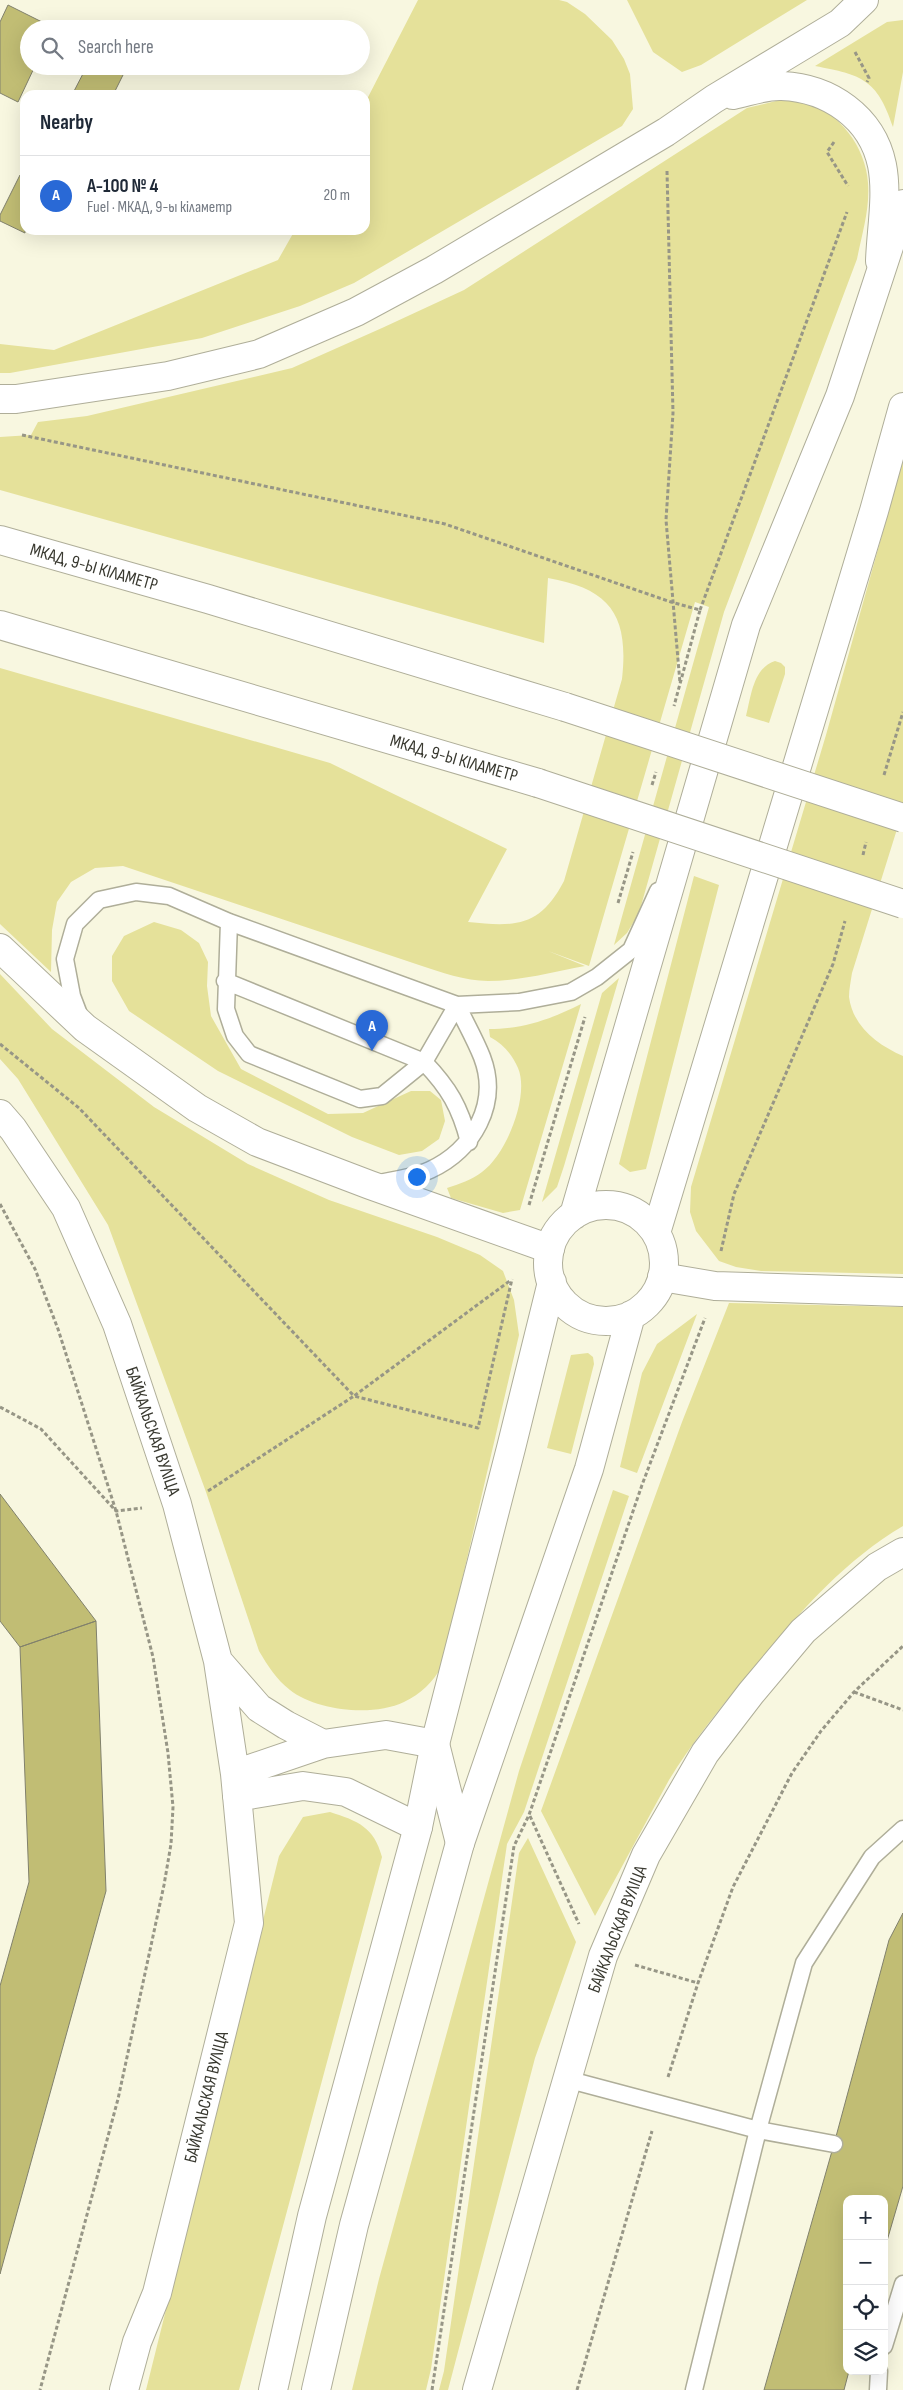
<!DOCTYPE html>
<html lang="en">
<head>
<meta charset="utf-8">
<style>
  :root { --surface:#fff; --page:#f2f2f3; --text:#1f2937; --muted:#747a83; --line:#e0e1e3; --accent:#2969d6 }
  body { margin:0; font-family:"Sofia Sans Condensed",sans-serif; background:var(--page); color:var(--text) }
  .controls { position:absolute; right:15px; bottom:15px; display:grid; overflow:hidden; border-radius:10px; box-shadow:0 5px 20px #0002 }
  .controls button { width:45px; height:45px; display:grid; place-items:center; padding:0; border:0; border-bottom:1px solid var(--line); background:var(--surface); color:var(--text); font:25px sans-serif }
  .you { position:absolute; left:416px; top:1176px; width:18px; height:18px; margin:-12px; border:4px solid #fff; border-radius:50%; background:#1a73e8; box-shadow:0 0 0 8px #1a73e833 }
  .badge { display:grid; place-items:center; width:32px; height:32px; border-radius:50%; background:var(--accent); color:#fff; font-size:16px; font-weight:700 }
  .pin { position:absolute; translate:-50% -41px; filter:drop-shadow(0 1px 2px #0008) }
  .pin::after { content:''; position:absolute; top:26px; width:18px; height:15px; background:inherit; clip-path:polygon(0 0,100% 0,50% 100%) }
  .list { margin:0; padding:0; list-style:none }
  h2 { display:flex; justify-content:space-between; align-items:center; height:65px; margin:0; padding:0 20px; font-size:21px }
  h2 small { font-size:16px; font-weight:400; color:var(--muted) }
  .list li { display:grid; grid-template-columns:32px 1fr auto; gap:15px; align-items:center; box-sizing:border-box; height:80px; padding:0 20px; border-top:1px solid var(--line) }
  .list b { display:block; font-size:19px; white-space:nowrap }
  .list p { margin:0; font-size:16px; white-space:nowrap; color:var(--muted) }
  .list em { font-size:16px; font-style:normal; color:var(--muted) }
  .icon { flex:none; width:28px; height:28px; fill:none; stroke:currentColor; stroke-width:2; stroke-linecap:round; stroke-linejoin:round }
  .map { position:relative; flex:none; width:903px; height:2390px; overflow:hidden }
  .search { position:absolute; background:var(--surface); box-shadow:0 5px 20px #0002; left:20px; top:20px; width:350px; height:55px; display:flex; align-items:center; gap:12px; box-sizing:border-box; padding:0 18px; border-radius:28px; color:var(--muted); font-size:19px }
  .panel { position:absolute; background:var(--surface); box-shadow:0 5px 20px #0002; left:20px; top:90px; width:350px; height:145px; border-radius:15px }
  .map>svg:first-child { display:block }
  .green { fill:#e5e19a }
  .building { fill:#c1bd74; stroke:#81816c }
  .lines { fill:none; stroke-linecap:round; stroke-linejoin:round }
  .service-casing { stroke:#afae99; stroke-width:19 }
  .minor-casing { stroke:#afae99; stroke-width:30 }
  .tertiary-casing { stroke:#afae99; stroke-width:30 }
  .secondary-casing { stroke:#afae99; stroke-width:30 }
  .trunk-casing { stroke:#afae99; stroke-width:30 }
  .path { stroke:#979686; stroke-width:3; stroke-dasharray:4 2.5; stroke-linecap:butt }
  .service { stroke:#fff; stroke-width:16 }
  .minor { stroke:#fff; stroke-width:28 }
  .tertiary { stroke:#fff; stroke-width:28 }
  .secondary { stroke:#fff; stroke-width:28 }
  .trunk { stroke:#fff; stroke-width:28 }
  .trunk-bridge-casing { stroke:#afae99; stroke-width:30; stroke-linecap:butt }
  .trunk-bridge { stroke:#fff; stroke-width:28 }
  .labels { text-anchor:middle; stroke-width:5; stroke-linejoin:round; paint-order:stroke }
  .street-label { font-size:18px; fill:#393930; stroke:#fff }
</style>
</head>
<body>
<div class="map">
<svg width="903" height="2390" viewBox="0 0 903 2390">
  <rect width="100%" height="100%" fill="#f8f7e0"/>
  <path class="green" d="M418 0H559L567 2 585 14 612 40 624 59 630 74 633 109 622 126 354 283 300 306 202 338 10 373H0V344L54 350 278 260 295 230H365V103Z
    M627 0H807L701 65 682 72 653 52Z
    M903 20V72L893 127C877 79 862 75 815 66L887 22Z
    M776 101C785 101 795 100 803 102 839 110 866 148 868 183 870 209 862 234 857 259L724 612 639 913 627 933 614 945 709 607 695 602 589 966 548 951 585 966C553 972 520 981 488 981 465 981 441 972 419 965L123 866 95 868 71 882 57 902 52 930 51 972 0 924V668L330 763 507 849 468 922C516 927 540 927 564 881L622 679C629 616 611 589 548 578L544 643 0 490V437L31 435 38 422 87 416 292 368 382 328 464 290 747 108Z
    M903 460V810L852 973C851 980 849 989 849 997 853 1027 878 1045 903 1056V1274L761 1271 736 1267 719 1261 696 1231 690 1212 691 1187 826 735Z
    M775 661 781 663 785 667V674L769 723 746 716C751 697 753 668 775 661Z
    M694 876 719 885 646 1169 630 1172 619 1164Z
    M154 922 181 930 199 943 208 962 207 986 211 1016 241 1069 328 1114 363 1113 411 1091H430L441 1100 445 1121 439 1139 422 1151 399 1155 352 1137 218 1071 129 1011 112 981V956L124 936Z
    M0 974 52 1029 154 1107 248 1164 329 1200 437 1237 480 1255 503 1271 514 1300 519 1335 442 1666C433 1682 421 1694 404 1702 373 1717 317 1711 290 1690 276 1679 268 1666 259 1651L206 1492 108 1225 18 1079 0 1059Z
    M619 978 564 1166 557 1187 542 1202 602 993Z
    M581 1004 520 1210 503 1213 451 1198 447 1188C459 1184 472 1180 482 1172 506 1155 530 1096 518 1068 512 1054 503 1044 490 1037L489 1029C524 1029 551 1019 581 1004Z
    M729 1303 903 1307V1526C840 1563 792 1621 746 1677 719 1709 691 1744 669 1780 644 1825 620 1871 595 1916L541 1811 682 1422Z
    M697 1314 637 1473 620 1467 642 1373 657 1344Z
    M588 1353 593 1357 594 1364 571 1454 547 1448 571 1355Z
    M613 1490 629 1496 524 1812 507 1844 431 2369 426 2390H352L379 2279 519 1771Z
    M330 1812C358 1821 374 1827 382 1857L239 2390H146L279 1856 303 1817Z
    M528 1838 576 1942 535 2058 448 2390H439L444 2371 519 1853Z"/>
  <path class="building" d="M8 5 54 28 29 29V66H35L18 102 0 93V22Z
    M87 66H115L125 71 113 95H72Z
    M20 175 25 177V233L0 221V215Z
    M0 1494 96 1621 20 1647 0 1621Z
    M96 1621 106 1891 0 2274V1986L29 1882 20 1647Z
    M903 1913V2186L884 2251V2199H847V2371H849L844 2390H764L834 2144 881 1970 889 1940Z"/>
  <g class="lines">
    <defs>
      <path id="service" d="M229 922 226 1009 235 1036 249 1054 360 1099 382 1096 424 1062 457 1005
        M225 981 424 1062C449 1088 460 1107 469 1142
        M80 1017 72 996 65 959 75 924 99 900 136 892 169 896 229 922 457 1005 519 1002 571 992 597 977 631 950 658 891
        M374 1184C392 1180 413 1178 430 1170 473 1150 500 1104 482 1057 475 1039 465 1022 457 1005
        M566 2079 758 2130 834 2144
        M884 2346 903 2284
        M694 2390 758 2130 804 1963 872 1857 903 1829
        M878 2390 879 2371"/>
      <path id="minor" d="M733 95C748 92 766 85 782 86 829 88 872 117 882 165 888 195 881 230 880 261
        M0 399H16L168 376 259 354 356 312 434 270 666 132 714 99 840 23 864 0
        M477 2390 603 1956 646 1855 705 1753 751 1693 803 1631 877 1567 903 1552"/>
      <path id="tertiary" d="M0 1114 13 1129 66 1208 117 1324 177 1504 218 1661 235 1774 249 1923 157 2293 137 2342 124 2390
        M218 1661 259 1708 286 1725 323 1744
        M235 1774 323 1744 386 1735 435 1744 460 1843
        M237 1797 303 1786 346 1792 418 1827"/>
      <path id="secondary" d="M548 1263a58 58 0 1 1 116 0a58 58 0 1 1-116 0Z
        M574 1215 746 625 840 396 903 204
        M656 1233 874 511 903 407
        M273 2390 312 2216 418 1827 435 1744 511 1448 552 1282
        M316 2390 354 2225 460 1843 589 1469 631 1315"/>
      <path id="trunk" d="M0 540 208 599 565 707
        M0 625 538 783
        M0 948 85 1028 197 1108 257 1142 370 1185 550 1249
        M662 1277 715 1286 903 1292"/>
    </defs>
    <use href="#service" class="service-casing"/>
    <use href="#minor" class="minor-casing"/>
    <use href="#tertiary" class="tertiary-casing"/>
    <use href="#secondary" class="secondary-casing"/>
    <use href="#trunk" class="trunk-casing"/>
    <path class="path" d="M855 52 869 78 867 82
      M834 142 827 152 848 186
      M667 171 673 413 666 520 680 683
      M22 435 445 524 671 602 700 610 674 706
      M700 610 847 212
      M884 775 903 712
      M652 785 656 772
      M863 855 866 842
      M618 903 633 852
      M0 1044 79 1108 354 1396 511 1280
      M0 1204 35 1269 58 1329 116 1511 153 1657 168 1753 173 1807 171 1844 164 1885 118 2099 40 2390
      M529 1205 585 1017
      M721 1251 734 1194 833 964 845 921
      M0 1407 41 1429 116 1511 142 1508
      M208 1491 354 1396 478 1428 512 1279
      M854 1692 903 1710
      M530 1816 579 1924
      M635 1965 698 1983
      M668 2077 698 1983 733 1887 792 1773 821 1731 854 1692 903 1646
      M432 2390 514 1846 529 1815 642 1485 705 1318
      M577 2390 652 2131"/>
    <use href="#service" class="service"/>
    <use href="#minor" class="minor"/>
    <use href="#tertiary" class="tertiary"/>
    <use href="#secondary" class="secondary"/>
    <use href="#trunk" class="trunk"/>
    <defs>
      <path id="trunk-bridge" d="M565 707 903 818
        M538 783 903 904"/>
    </defs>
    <use href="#trunk-bridge" class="trunk-bridge-casing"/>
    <use href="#trunk-bridge" class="trunk-bridge"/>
  </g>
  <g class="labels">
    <g class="street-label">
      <text transform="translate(94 567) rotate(16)" y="6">МКАД, 9-Ы КІЛАМЕТР</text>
      <text transform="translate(454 758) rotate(16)" y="6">МКАД, 9-Ы КІЛАМЕТР</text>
      <text transform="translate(153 1431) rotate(71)" y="6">БАЙКАЛЬСКАЯ ВУЛІЦА</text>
      <text transform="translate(617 1929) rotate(-69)" y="6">БАЙКАЛЬСКАЯ ВУЛІЦА</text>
      <text transform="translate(206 2097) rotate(-76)" y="6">БАЙКАЛЬСКАЯ ВУЛІЦА</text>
    </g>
  </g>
</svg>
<div class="controls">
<button>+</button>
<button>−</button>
<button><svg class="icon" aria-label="locate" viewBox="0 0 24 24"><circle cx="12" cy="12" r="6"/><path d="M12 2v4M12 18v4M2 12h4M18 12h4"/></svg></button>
<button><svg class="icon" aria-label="layers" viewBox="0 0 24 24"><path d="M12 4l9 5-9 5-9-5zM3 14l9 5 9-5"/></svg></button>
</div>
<div class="you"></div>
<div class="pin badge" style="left:372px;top:1051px">A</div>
<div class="search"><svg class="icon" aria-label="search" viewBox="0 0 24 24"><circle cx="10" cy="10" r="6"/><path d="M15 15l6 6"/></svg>Search here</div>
<section class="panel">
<h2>Nearby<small></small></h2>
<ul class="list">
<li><span class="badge">A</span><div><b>А-100 № 4</b><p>Fuel · МКАД, 9-ы кіламетр</p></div><em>20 m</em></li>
</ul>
</section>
</div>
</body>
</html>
